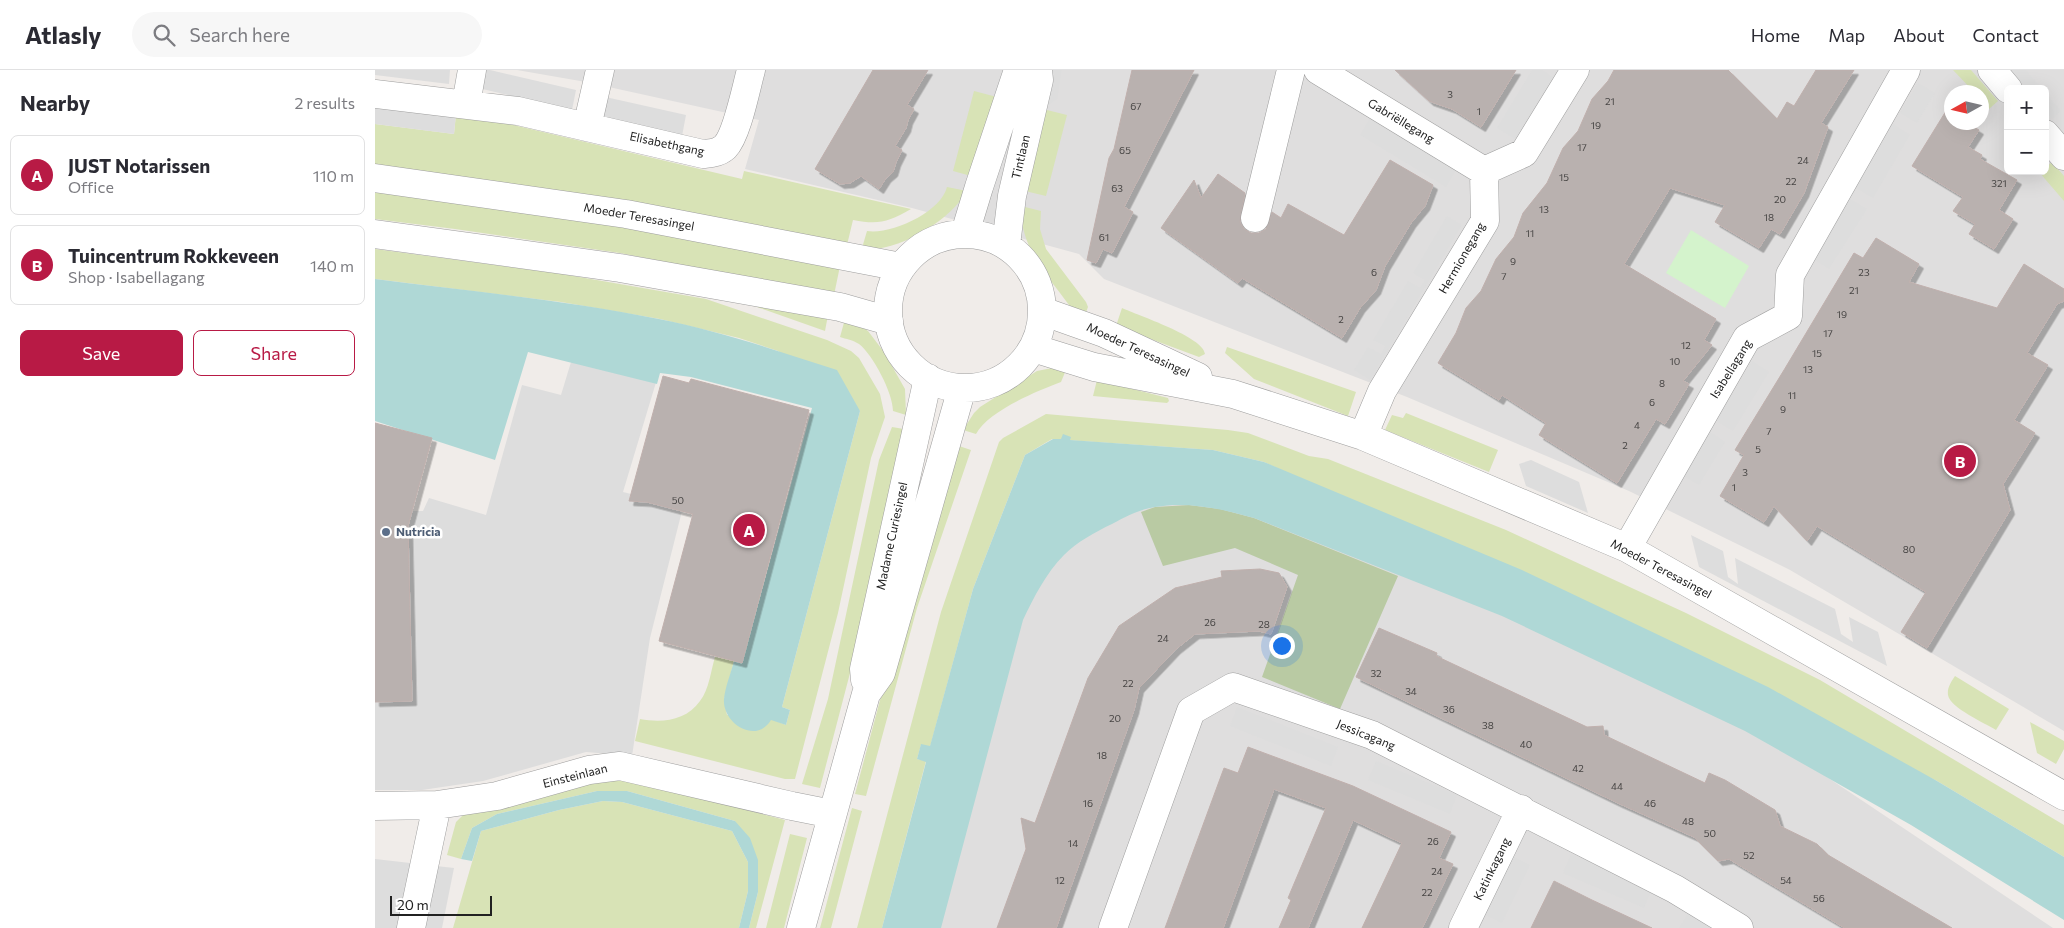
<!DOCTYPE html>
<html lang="en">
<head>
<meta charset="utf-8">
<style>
  :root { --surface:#fff; --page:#f7f7f7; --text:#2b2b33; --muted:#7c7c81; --line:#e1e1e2; --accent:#b81a45 }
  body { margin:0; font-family:Commissioner,sans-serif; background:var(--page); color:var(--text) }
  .controls { position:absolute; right:15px; top:15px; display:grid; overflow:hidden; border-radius:8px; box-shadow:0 5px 20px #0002 }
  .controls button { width:45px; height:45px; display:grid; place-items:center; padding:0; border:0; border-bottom:1px solid var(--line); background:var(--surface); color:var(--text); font:25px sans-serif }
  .compass { position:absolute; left:1569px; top:15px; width:45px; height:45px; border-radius:50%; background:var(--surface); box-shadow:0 5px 20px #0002; rotate:262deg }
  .scale { position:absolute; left:15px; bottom:12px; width:102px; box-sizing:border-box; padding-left:5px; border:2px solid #212121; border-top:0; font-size:14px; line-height:18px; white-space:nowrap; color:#212121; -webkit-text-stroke:4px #fff; paint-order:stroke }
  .you { position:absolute; left:906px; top:575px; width:18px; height:18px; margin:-12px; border:4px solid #fff; border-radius:50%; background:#1a73e8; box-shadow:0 0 0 8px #1a73e833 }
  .badge { display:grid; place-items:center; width:32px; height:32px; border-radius:50%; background:var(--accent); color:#fff; font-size:16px; font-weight:700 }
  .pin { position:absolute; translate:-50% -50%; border:2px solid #fff; box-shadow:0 1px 5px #0006 }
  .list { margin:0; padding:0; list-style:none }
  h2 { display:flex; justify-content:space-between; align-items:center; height:65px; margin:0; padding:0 20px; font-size:21px }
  h2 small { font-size:16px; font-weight:400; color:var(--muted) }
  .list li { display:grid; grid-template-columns:32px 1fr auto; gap:15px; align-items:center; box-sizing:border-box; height:80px; margin:0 10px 10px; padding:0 10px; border:1px solid var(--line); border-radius:8px }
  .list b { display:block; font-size:19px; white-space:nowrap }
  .list p { margin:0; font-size:16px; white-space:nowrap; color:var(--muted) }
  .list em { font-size:16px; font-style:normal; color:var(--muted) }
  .actions { display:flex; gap:10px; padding:15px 20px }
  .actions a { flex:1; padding:11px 0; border:1px solid var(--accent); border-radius:8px; text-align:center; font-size:18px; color:var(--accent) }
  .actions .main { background:var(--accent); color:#fff }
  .icon { flex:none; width:28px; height:28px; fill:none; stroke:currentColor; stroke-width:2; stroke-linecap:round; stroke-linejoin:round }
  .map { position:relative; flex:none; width:1689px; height:858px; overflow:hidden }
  header { display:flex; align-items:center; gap:30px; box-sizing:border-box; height:70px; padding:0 25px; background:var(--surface); border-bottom:1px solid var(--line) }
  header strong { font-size:24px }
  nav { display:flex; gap:28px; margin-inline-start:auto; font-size:18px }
  .search { width:350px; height:45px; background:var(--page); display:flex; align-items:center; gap:12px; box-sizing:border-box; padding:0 18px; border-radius:28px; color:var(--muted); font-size:19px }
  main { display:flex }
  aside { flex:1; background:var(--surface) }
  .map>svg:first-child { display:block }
  .residential { fill:#dfdede; fill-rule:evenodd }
  .grass { fill:#d8e3b6 }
  .forest { fill:#b9caa3 }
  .park { fill:#d4f3cc }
  .parking { fill:#ddd }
  .water { fill:#afd8d6 }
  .building { fill:#b9b1af; stroke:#c0b0ad; filter:url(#shadow) }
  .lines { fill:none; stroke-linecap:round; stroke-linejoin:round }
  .minor-casing { stroke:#9e9e9e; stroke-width:29 }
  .minor { stroke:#fff; stroke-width:28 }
  .service-dot { fill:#5c6f8a; stroke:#fff; stroke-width:2 }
  .labels { text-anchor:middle; stroke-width:5; stroke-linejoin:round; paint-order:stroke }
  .number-label { font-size:10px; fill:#474544 }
  .street-label { font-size:12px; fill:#212121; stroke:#fff }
  .service-label { font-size:12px; font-weight:bold; fill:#4e5e75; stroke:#fff; text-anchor:start }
</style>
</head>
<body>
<header>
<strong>Atlasly</strong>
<div class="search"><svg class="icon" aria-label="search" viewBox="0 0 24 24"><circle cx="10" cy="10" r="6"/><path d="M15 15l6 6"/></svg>Search here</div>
<nav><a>Home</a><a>Map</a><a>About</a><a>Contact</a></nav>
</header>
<main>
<aside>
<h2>Nearby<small>2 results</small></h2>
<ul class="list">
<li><span class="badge">A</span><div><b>JUST Notarissen</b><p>Office</p></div><em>110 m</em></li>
<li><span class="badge">B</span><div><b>Tuincentrum Rokkeveen</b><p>Shop · Isabellagang</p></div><em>140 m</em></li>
</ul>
<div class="actions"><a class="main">Save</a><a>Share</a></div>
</aside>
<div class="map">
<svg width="1689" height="858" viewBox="0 0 1689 858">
  <defs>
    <filter id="shadow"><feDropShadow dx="4.5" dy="4.5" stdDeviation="0" flood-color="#0004"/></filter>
  </defs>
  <rect width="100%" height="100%" fill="#f0ece9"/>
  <path class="residential" d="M142 0H1689V661L1415 500 1254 421 1032 327 729 209 704 184 537 138 370 99 384 50 211 12ZM1633 19H1670V101H1633ZM1576 22H1606V52H1576Z
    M816 398 1368 651 1678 858H538L653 432Z"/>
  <path class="grass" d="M1578 0H1596L1623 31 1614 39 1607 31 1606 22H1599Z
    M599 21 622 27 607 63 596 106 578 101Z
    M668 39 692 45 671 126 650 121Z
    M81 44 96 45 367 109 369 101 536 139C513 152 504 155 478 150L472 175 0 98V54L79 64Z
    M1677 92 1689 106V131L1664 102 1670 101V98Z
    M572 117 592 121C576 150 520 185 487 178L492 161C516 165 566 142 572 117Z
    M0 118 82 128 465 196 459 225 245 183 80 159 0 149Z
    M646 136 666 141 665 159 671 179 711 232 713 237 710 245 702 242 694 235C671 203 645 178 646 136Z
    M0 179 187 204 331 229 452 270 476 281 484 288 505 324 510 347 496 388 463 543 420 709H410L260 671 265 649C287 653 311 651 325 631 334 620 336 600 340 587L359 591 349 630 352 645 396 649 411 655 415 640 407 637 485 341 403 281 364 268 285 249 186 232 0 209Z
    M351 226 453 245 450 261Z
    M747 238C762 245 829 267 830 284L824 287 741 256Z
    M470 249 480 252 493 261 509 282 530 319 531 345 518 341C518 323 498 285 484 274 478 270 471 269 465 267Z
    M852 277 981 322 973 346 879 309 850 283Z
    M677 298 691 300 686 312C662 321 613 341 601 364L588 360 599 343 605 337 662 301Z
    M722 310 793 328 794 331 792 333 718 326Z
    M1031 343 1123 380 1114 402 1010 360 1017 345 1028 348Z
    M671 344 853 360 873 363 934 386 953 389 1131 460 1311 543 1445 610 1689 755V787L1562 711 889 392 838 380 677 369 650 385 598 519 555 677 546 675 542 689 551 691 507 858H482L566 542 624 372 628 368Z
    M517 357 529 359 492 538 445 718 427 714 453 629 504 390Z
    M584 376 596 380 542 538 491 726 480 724 528 544Z
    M1580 606 1634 639 1621 660C1610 653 1575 638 1573 625 1572 618 1576 612 1580 606Z
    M1655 652 1689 671V679L1681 694 1662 683Z
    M221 709H255L410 750 381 858H374L383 822 360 751 252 721H222L122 744 97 758 86 789 72 785 81 752 88 745Z
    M228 731 247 732 357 761 373 792V821L364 858H78L106 761 184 740Z
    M477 738 487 741 456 858H445Z
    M415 764 432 768 409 858H391Z"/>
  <path class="forest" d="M814 435 845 439 879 448 1023 506 965 639 887 607 923 505 860 478 788 496 766 442 780 437Z"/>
  <path class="park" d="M1316 160 1374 196 1350 238 1291 203Z"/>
  <path class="parking" d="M0 0H75L74 14 0 5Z
    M103 0H115L201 20 197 40 99 17Z
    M674 0H687L682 29 668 39Z
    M1157 0H1167L1178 7 1140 69 1122 58Z
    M1635 0H1651L1667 19H1651Z
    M1543 13 1560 23 1542 53 1525 43Z
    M1670 22 1686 41 1677 49 1670 41Z
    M226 26 311 45 307 66 221 46Z
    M0 34 81 44 79 64 0 54Z
    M995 48 1081 100 1071 117 985 65Z
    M1518 54 1535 65 1498 128 1481 118Z
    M1475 129 1492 139 1454 199 1438 189Z
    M1072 146 1087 155 995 310 979 300 993 277 1006 284 1010 276 998 270 1033 211 1045 218 1050 210 1038 203Z
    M1377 291 1394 302 1358 361 1341 351Z
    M196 292 282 309 248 422 308 437 275 568 257 686 211 682 108 711 47 720H0V608L22 441H48L54 428 111 445 147 315 186 325Z
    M1334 361 1350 372 1324 415 1307 405Z
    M1156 390 1204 412 1213 443 1151 416 1144 394Z
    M1316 465 1348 481 1353 507 1363 514 1360 488 1460 539 1466 564 1478 572 1474 547 1503 562 1512 596 1324 497Z
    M862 637 963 677 956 696 855 656Z
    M1001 691 1082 725 1075 744 993 710Z
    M1196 784 1277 819 1269 838 1188 803Z
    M1137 786 1155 795 1127 853 1108 844Z
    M0 789 79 798 67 858H0Z
    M1314 842 1341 858H1304Z"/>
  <path class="water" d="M0 209C95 221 191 230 284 249 345 261 403 281 462 300L485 341 407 637 415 640 411 655 396 650C381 675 347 653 349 629 350 617 356 603 359 591L367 593 437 338 316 307 285 303 282 314 153 282 120 390 0 351Z
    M688 364 696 367 695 370 838 380 889 392 1147 500 1393 617 1562 711 1689 787V850L1536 755 1370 661 1127 546 879 448C847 439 813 431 780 437 765 439 750 447 737 454 720 462 702 472 689 485 671 503 659 527 648 550L566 858H507L551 692 542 689 546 674 555 676 598 519 650 385 678 369H686Z
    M222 721H252L360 751 375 768 383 790V822L374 858H364L373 821V792L357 761 247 732 228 731 184 740 106 761 97 791 86 789 97 758 122 744Z"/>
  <path class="building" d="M498 0H553L532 35 539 39 533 50 531 58 520 76 527 80 521 92 518 102 511 108 504 119 486 106 475 113 465 114 440 99Z
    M757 0H819L749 137 758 142 737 183 728 179 721 193 712 190 734 88 739 79Z
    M1020 0H1141L1106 57 1077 39 1054 31Z
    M1239 0H1353L1402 49 1412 32 1419 36 1441 0H1479L1446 53 1453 57 1429 123 1405 164 1396 159 1384 178 1340 152 1350 135 1295 118 1249 194 1341 249 1329 270 1337 275 1308 311 1314 314 1290 354 1281 349 1242 413 1164 365 1171 353 1127 325 1124 330 1063 293 1081 263 1091 238 1106 221 1121 189 1139 167 1148 143 1172 113 1188 78 1203 61 1217 29 1233 11Z
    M1571 41 1576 44V52H1591L1604 60 1593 77 1607 85 1605 89 1642 110 1624 140 1638 149 1619 179 1594 164 1600 154 1578 141 1588 127 1537 96Z
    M1015 90 1058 115 1050 136 1036 153 1010 196 1001 220 985 238 967 268 867 208 863 213 786 158 819 110 826 128 843 104 870 123 865 152 869 159 876 163H884L891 159 897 142 906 148 913 134 969 165Z
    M1501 168 1544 194 1534 212 1622 238 1649 194 1689 219V231L1682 234 1652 283 1673 295 1639 350 1660 363 1628 414 1635 440 1552 578 1526 562 1551 522 1442 456 1432 471 1399 436 1389 452 1345 426 1369 385 1360 380 1409 300 1479 183 1488 188Z
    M288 306 314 313 316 309 434 340 367 593 284 571 318 444 272 432 254 431Z
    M0 353 57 368 33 456 37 631 0 632Z
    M885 499 904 503 912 517 896 564 884 561 820 564 801 579 764 618 759 640 681 858H622L651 779 646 748 660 753 713 608 744 556 800 518 847 507 846 501Z
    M1004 558 1062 583 1061 586 1212 657 1228 656 1229 665 1330 713 1334 703 1350 710 1400 740 1405 756 1442 774 1453 785 1577 858H1470L1354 789 1343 791 1319 767 1243 733 981 607Z
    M873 677 978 716 1076 762 1064 788 1078 794 1047 858H987L1027 773 978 750 933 858H904L916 830 913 828 951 738 899 719 848 858H790L849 698 863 703Z
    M1179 811 1217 830 1277 858H1156Z"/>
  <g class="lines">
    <defs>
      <path id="minor" d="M943 0 1109 101
        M1617 0 1633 19
        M0 24 143 41 328 84C337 83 343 83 350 77 362 65 371 18 376 0
        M91 34 97 0
        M212 57 225 0
        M1670 64 1689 86
        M0 108 251 144 526 197
        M880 148 916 0
        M590 163 604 117 643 0
        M513 241a77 77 0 1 1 154 0a77 77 0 1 1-154 0Z
        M0 164 245 198 465 237 514 251
        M631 175 637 126 664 10 663 0
        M667 241 729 263 823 307
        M658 278 719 297 858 324 988 366 1252 478 1689 726
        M988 366 1007 321 1110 151 1109 101 1149 83 1200 0
        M1252 478 1372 268 1413 246 1415 205 1531 0
        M490 610 489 599 553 308
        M0 736 62 735 122 726 214 700 245 696 417 736 457 744
        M36 858 62 735
        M426 858 491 624 506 603 587 318
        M738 858 816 641 858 617 997 665 1300 819 1364 858
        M1088 858 1146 739"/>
    </defs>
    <use href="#minor" class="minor-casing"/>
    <use href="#minor" class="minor"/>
  </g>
  <circle class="service-dot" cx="11" cy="462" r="5"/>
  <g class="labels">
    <g class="number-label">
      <text x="1075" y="28">3</text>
      <text x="1235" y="35">21</text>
      <text x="761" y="40">67</text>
      <text x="1104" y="45">1</text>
      <text x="1221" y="59">19</text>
      <text x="1207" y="81">17</text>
      <text x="750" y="84">65</text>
      <text x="1428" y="94">24</text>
      <text x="1189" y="111">15</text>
      <text x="1416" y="115">22</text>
      <text x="1624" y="117">321</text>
      <text x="742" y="122">63</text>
      <text x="1405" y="133">20</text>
      <text x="1169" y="143">13</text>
      <text x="1394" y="151">18</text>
      <text x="1155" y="167">11</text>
      <text x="729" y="171">61</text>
      <text x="1138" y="195">9</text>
      <text x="999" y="206">6</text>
      <text x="1489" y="206">23</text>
      <text x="1129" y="210">7</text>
      <text x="1479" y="224">21</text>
      <text x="1467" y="248">19</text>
      <text x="966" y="253">2</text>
      <text x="1453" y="267">17</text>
      <text x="1311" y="279">12</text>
      <text x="1442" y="287">15</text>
      <text x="1300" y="295">10</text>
      <text x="1433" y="303">13</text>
      <text x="1287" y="317">8</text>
      <text x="1417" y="329">11</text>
      <text x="1277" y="336">6</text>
      <text x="1408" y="343">9</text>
      <text x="1262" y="359">4</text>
      <text x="1394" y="365">7</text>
      <text x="1250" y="379">2</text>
      <text x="1383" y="383">5</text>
      <text x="1370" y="406">3</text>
      <text x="1359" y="421">1</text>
      <text x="303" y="434">50</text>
      <text x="1534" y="483">80</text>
      <text x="835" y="556">26</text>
      <text x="889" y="558">28</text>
      <text x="788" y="572">24</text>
      <text x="1001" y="607">32</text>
      <text x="753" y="617">22</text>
      <text x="1036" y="625">34</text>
      <text x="1074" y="643">36</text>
      <text x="740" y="652">20</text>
      <text x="1113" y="659">38</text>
      <text x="1151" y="678">40</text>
      <text x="727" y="689">18</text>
      <text x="1203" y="702">42</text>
      <text x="1242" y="720">44</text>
      <text x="713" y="737">16</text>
      <text x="1275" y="737">46</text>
      <text x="1313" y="755">48</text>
      <text x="1335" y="767">50</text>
      <text x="1058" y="775">26</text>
      <text x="698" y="777">14</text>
      <text x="1374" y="789">52</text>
      <text x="1062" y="805">24</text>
      <text x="685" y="814">12</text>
      <text x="1411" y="814">54</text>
      <text x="1052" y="826">22</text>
      <text x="1444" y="832">56</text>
    </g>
    <g class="street-label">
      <text transform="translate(1026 51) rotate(31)" y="4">Gabriëllegang</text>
      <text transform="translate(292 74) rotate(12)" y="4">Elisabethgang</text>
      <text transform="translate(646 87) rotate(-77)" y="4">Tintlaan</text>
      <text transform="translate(264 147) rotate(10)" y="4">Moeder Teresasingel</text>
      <text transform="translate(1087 188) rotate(-60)" y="4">Hermionegang</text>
      <text transform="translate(763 280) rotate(25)" y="4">Moeder Teresasingel</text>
      <text transform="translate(1356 299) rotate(-58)" y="4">Isabellagang</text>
      <text transform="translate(517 466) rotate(-78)" y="4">Madame Curiesingel</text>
      <text transform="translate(1286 499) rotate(28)" y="4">Moeder Teresasingel</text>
      <text transform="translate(991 665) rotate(22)" y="4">Jessicagang</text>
      <text transform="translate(200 706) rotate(-14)" y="4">Einsteinlaan</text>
      <text transform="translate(1117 799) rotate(-64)" y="4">Katinkagang</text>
    </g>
    <g class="service-label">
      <text x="21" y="466">Nutricia</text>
    </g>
  </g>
</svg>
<div class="controls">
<button>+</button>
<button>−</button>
</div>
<svg class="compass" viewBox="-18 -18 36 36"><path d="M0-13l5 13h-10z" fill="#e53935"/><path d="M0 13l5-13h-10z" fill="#7c7c81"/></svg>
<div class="scale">20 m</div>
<div class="you"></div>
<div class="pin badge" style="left:374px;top:460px">A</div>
<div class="pin badge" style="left:1585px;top:391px">B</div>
</div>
</main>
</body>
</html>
